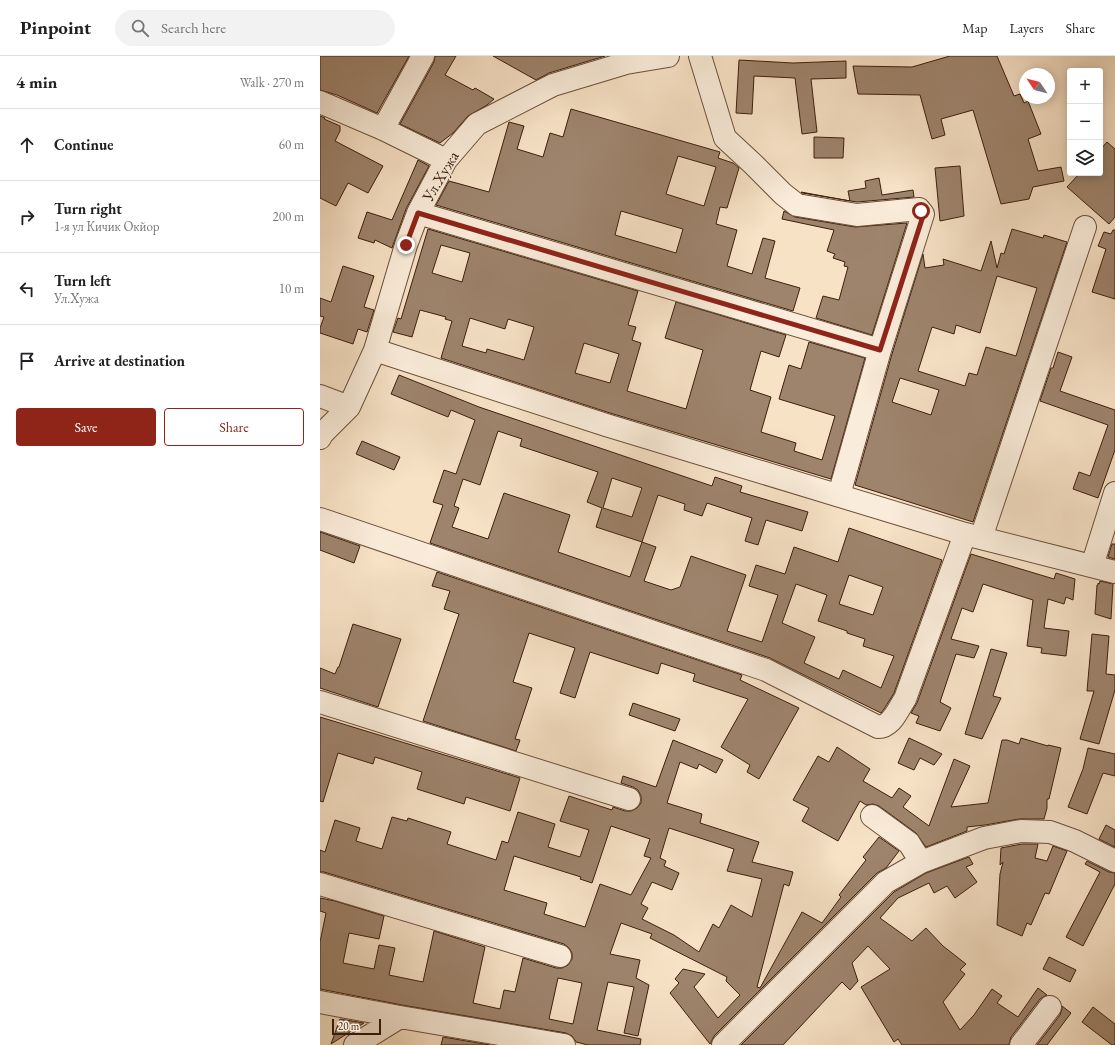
<!DOCTYPE html>
<html lang="en">
<head>
<meta charset="utf-8">
<style>
  :root { --surface:#fff; --page:#f2f2f2; --text:#202124; --muted:#757577; --line:#e0e0e0; --accent:#8f2418 }
  body { margin:0; font-family:"EB Garamond",serif; background:var(--page); color:var(--text) }
  .controls { position:absolute; right:12px; top:12px; display:grid; overflow:hidden; border-radius:4px; box-shadow:0 2px 10px #0003 }
  .controls button { width:36px; height:36px; display:grid; place-items:center; padding:0; border:0; border-bottom:1px solid var(--line); background:var(--surface); color:var(--text); font:20px sans-serif }
  .compass { position:absolute; left:699px; top:12px; width:36px; height:36px; border-radius:50%; background:var(--surface); box-shadow:0 2px 10px #0003; rotate:305deg }
  .scale { position:absolute; left:12px; bottom:10px; width:49px; box-sizing:border-box; padding-left:4px; border:2px solid #3d1f0c; border-top:0; font-size:11px; line-height:14px; white-space:nowrap; color:#3d1f0c; -webkit-text-stroke:3px #faecda; paint-order:stroke }
  .stop { position:absolute; width:12px; height:12px; margin:-9px; border:3px solid #8f2418; border-radius:50%; background:#fff }
  .stop.end { background:#8f2418; border-color:#fff; box-shadow:0 1px 4px #0008 }
  .list { margin:0; padding:0; list-style:none }
  h2 { display:flex; justify-content:space-between; align-items:center; height:52px; margin:0; padding:0 16px; font-size:17px }
  h2 small { font-size:13px; font-weight:400; color:var(--muted) }
  .list li { display:grid; grid-template-columns:26px 1fr auto; gap:12px; align-items:center; box-sizing:border-box; height:72px; padding:0 16px; border-top:1px solid var(--line) }
  .list b { display:block; font-size:15px; white-space:nowrap }
  .list p { margin:0; font-size:13px; white-space:nowrap; color:var(--muted) }
  .list em { font-size:13px; font-style:normal; color:var(--muted) }
  .actions { display:flex; gap:8px; padding:12px 16px }
  .actions a { flex:1; padding:9px 0; border:1px solid var(--accent); border-radius:4px; text-align:center; font-size:14px; color:var(--accent) }
  .actions .main { background:var(--accent); color:#fff }
  .icon { flex:none; width:22px; height:22px; fill:none; stroke:currentColor; stroke-width:2; stroke-linecap:round; stroke-linejoin:round }
  .map { position:relative; flex:none; width:795px; height:989px; overflow:hidden }
  header { display:flex; align-items:center; gap:24px; box-sizing:border-box; height:56px; padding:0 20px; background:var(--surface); border-bottom:1px solid var(--line) }
  header strong { font-size:19px }
  nav { display:flex; gap:22px; margin-inline-start:auto; font-size:14px }
  .search { width:280px; height:36px; background:var(--page); display:flex; align-items:center; gap:10px; box-sizing:border-box; padding:0 14px; border-radius:22px; color:var(--muted); font-size:15px }
  main { display:flex }
  aside { flex:1; background:var(--surface) }
  .map>svg:first-child { display:block }
  .building { fill:#9e846d; stroke:#3d1f0c; fill-rule:evenodd }
  .lines { fill:none; stroke-linecap:round; stroke-linejoin:round }
  .minor-casing { stroke:#6c503a; stroke-width:24 }
  .minor { stroke:#faecda; stroke-width:22 }
  .route { stroke:#8f2418; stroke-width:5 }
  .labels { text-anchor:middle; stroke-width:3; stroke-linejoin:round; paint-order:stroke }
  .street-label { font-size:16px; fill:#3d1f0c; stroke:#faecda }
</style>
</head>
<body>
<header>
<strong>Pinpoint</strong>
<div class="search"><svg class="icon" aria-label="search" viewBox="0 0 24 24"><circle cx="10" cy="10" r="6"/><path d="M15 15l6 6"/></svg>Search here</div>
<nav><a>Map</a><a>Layers</a><a>Share</a></nav>
</header>
<main>
<aside>
<h2>4 min<small>Walk · 270 m</small></h2>
<ul class="list">
<li><svg class="icon" aria-label="ahead" viewBox="0 0 24 24"><path d="M12 20V5M6 11l6-6 6 6"/></svg><div><b>Continue</b></div><em>60 m</em></li>
<li><svg class="icon" aria-label="right" viewBox="0 0 24 24"><path d="M7 20v-9h11M14 6l5 5-5 5"/></svg><div><b>Turn right</b><p>1-я ул Кичик Окйор</p></div><em>200 m</em></li>
<li><svg class="icon" aria-label="left" viewBox="0 0 24 24"><path d="M17 20v-9H6M10 6l-5 5 5 5"/></svg><div><b>Turn left</b><p>Ул.Хужа</p></div><em>10 m</em></li>
<li><svg class="icon" aria-label="arrive" viewBox="0 0 24 24"><path d="M6 21V4h12l-3 4 3 4H6"/></svg><div><b>Arrive at destination</b></div></li>
</ul>
<div class="actions"><a class="main">Save</a><a>Share</a></div>
</aside>
<div class="map">
<svg width="795" height="989" viewBox="0 0 795 989">
  <rect width="100%" height="100%" fill="#f7e2c6"/>
  <filter id="stains"><feTurbulence type="fractalNoise" baseFrequency=".005" numOctaves="4"/><feColorMatrix values="0 0 0 0 .2 0 0 0 0 .09 0 0 0 0 .02 0 0 0 .5 -.17"/></filter>
  <radialGradient id="worn" r=".72"><stop offset=".6" stop-color="#630" stop-opacity="0"/><stop offset="1" stop-color="#630" stop-opacity=".3"/></radialGradient>
  <path class="building" d="M0 0H89L57 57 17 39 0 34Z
    M115 0H136L125 19 153 34 155 32 174 43 167 49 148 60 133 77 120 87 80 68 114 6Z
    M173 0H285L229 17 216 24Z
    M630 0H677L694 40 700 38 704 47 708 45 721 78 708 83 718 115 741 111 744 125 713 131 709 143 681 148 653 54 621 63 625 79 612 83 600 39 538 38 533 10 592 11Z
    M419 4 473 7 526 5V22L491 23 497 76 482 78 475 22 434 20 432 58 416 57Z
    M251 53 400 96 398 102 413 107 419 112 407 152 400 151 396 168 417 174 407 210 432 218 443 182 455 185 445 222 480 232 473 255 116 149 129 125 169 136 189 66 204 70 197 93 223 101 230 77 243 81ZM358 100 396 111 384 150 346 138ZM301 155 363 173 356 197 295 179Z
    M0 60 5 62 4 63 20 70V75L15 85 63 110 48 137 28 127 16 150 0 142Z
    M494 81 524 82 523 102H494Z
    M787 86 795 93V161L789 168 747 131 760 117H780V94Z
    M98 104 109 110 86 153 72 192 55 184 54 187 38 182 47 156 72 164Z
    M640 110 644 160 620 165 615 112Z
    M559 122 562 139 593 134 594 141 537 146 482 137 481 136 530 145 528 135 546 132 545 125Z
    M464 155 475 161 535 171 587 167 552 279 496 262 503 240 519 244 528 211 524 210 525 206 513 202 515 198 507 195 514 174 462 163Z
    M108 173 318 235 308 269 316 271 312 284 321 287 307 335 366 353 383 294 345 282 356 246 466 279 459 301 441 295 430 334 451 341 441 376 476 387 474 395 502 404 515 360 459 343 469 309 481 313 489 286 545 302 511 423 290 357 121 302 132 265 125 263 126 261 100 254 92 281 73 276 78 262 81 263ZM121 189 150 197 142 226 112 217ZM150 262 185 273 188 263 214 271 204 304 167 293 166 297 142 290ZM264 287 299 298 290 327 255 317Z
    M692 173 723 182 724 179 747 186 653 466 535 429 572 298 603 198 605 212 624 209 623 203 661 215 671 185 677 212 681 197 684 198ZM677 220 717 232 696 300 666 291 657 319 649 317 645 330 598 315 612 271 634 278 636 269 660 277ZM580 322 619 334 611 359 572 346Z
    M793 174H795V243L772 236 786 193 778 190 784 176 791 178Z
    M23 210 54 220 44 251 54 254 47 276 38 273 33 288 0 277V272L4 261 0 260V242L11 246Z
    M738 296 752 301 740 335 795 354V394L778 442 753 433 759 416 770 420 788 369 720 345 731 312H733Z
    M79 319 159 351 392 430 395 421 422 430 420 436 488 456 482 475 446 464 438 489 425 485 432 462 387 447 382 460 364 454 365 448 338 439 322 486 336 491 324 525 351 534 360 531 371 500 426 519 407 575 442 586 458 539 429 530 436 509 465 518 474 491 518 506 529 472 622 504 574 637 564 653 561 657 506 630 450 602 110 487 123 449 113 446 124 414 136 418 155 364 131 354 128 361 71 338ZM178 375 202 383 200 390 278 416 267 446 282 452 276 471 322 486 310 521 238 496 250 459 184 437 168 483 132 471 139 452 134 450 143 423 160 429ZM292 422 322 432 312 461 283 452ZM529 519 563 531 553 559 519 548ZM476 528 507 539 498 565 527 575V577L545 583 543 590 574 600 561 632 523 614 519 623 484 607 495 581 462 567Z
    M42 385 80 401 74 414 36 398Z
    M0 476 40 490 34 507 0 494Z
    M792 488H795V503L788 501Z
    M651 498 734 523 736 517 755 523 753 544 746 541 744 548 728 543 724 572 749 575 746 600 721 597 722 592 707 590 713 544 663 528 653 556 642 552 631 583 659 590 654 602 636 598 620 646 631 652 620 675 596 667 599 660 591 657 597 647Z
    M117 516 422 619 420 624 479 652 439 723 427 716 430 709 401 691 428 643 373 625 375 618 341 607 338 618 270 596 255 642 240 637 255 592 209 577 193 626 212 632 195 683 200 684 196 695 103 665 139 558 124 553 130 535 112 530Z
    M780 525 793 528 791 563 775 558 777 529H778V527L779 528Z
    M33 568 81 583 58 651 0 632V612L15 618 18 611H19Z
    M772 578 789 580 786 618 795 619V634L779 688 760 683 774 635H767Z
    M671 593 687 597 673 640 681 642 662 683 645 678Z
    M313 647 360 663 355 675 309 659Z
    M0 661 200 722 190 755 146 741 144 748 97 733 102 716 55 701 53 708 18 697 3 746 0 745Z
    M589 682 606 690 622 698 614 709 600 702 594 714 578 707Z
    M701 682 728 690V689L741 692 729 743H727V752L724 763H699L665 769 647 771V775L606 791 596 777 559 750 553 748 546 749 540 745 518 785 482 765 489 752 473 744 498 700 509 706 517 691 550 713 543 725 572 742 579 732 591 740 583 751 609 770 634 703 650 710 631 751 668 747 682 684H687L699 688Z
    M353 684 403 704 396 717 379 708 377 713 360 706 347 747 382 758 380 767 439 786 432 806 473 816 469 830 464 828 437 931 440 932 482 856 502 867 521 841 519 839 546 804 543 801 559 781 579 795 566 812 557 817 394 980 390 988 350 937 359 927 355 923 363 913 385 918 374 931 398 962 420 939 406 925 407 921 330 882 332 878 301 867 290 898 320 904 316 922 329 929 318 980 304 977 314 931 288 926 277 974 321 983 320 989H268L256 986 252 980 246 977 82 949 0 933V886L6 857 0 855V842L15 845 64 860 59 883 29 877 23 907 54 913 59 889 75 892 69 919 103 926 114 875 165 891 153 947 180 953 184 934 195 936 203 902 236 912H242L248 909 252 903V897L249 892 244 888 4 816H0V794L5 796 15 764 40 772 36 785 62 793 72 761 87 765 88 762 131 776 127 788 176 804 182 785 188 787 198 756 235 768 228 791 260 801 269 774 240 765 249 740 292 754 293 751 305 755H311L317 752 321 747V740L318 734 313 731 301 727 303 720 336 731ZM291 770 330 783 324 800 331 802 311 839 280 828 265 871 224 858 227 847 184 834 194 800 261 821 260 823 272 827ZM349 772 414 793 407 815 442 823 432 861 411 849 399 872 393 868 379 896 354 879 322 863 328 852 321 848 332 826 352 834 359 817 344 810 346 805 340 802ZM238 922 262 927 253 968 229 963Z
    M768 692 795 698V720L783 717 767 758 748 751 763 713Z
    M786 769 795 774V791L779 783Z
    M702 788H718L715 802 727 805 733 790 747 795 729 838 725 837 711 869 707 867 702 880 677 869 680 818 683 806 680 809 681 792Z
    M649 801 653 808 646 811 657 826 635 842 627 830 614 837 609 827 578 842 560 862 592 885 606 872 623 890 646 908 640 914 645 918 623 946 640 974 654 959 672 933 682 940 677 947 698 961 718 932 727 939 725 940 720 943 691 981 689 989H582L578 983 574 986 541 931 570 913 548 890 532 907 538 925 530 934 522 926 463 989H421L574 836 606 817Z
    M767 805 789 816 795 817V828L763 890 746 881 780 816 765 808Z
    M729 901 756 914 750 926 723 913Z
    M742 950 751 957 727 989H717L740 959 742 953Z
    M773 951 795 968V989H792L762 966Z
    M20 963 44 967 11 988Z
    M123 981 170 989H121Z"/>
  <g class="lines">
    <defs>
      <path id="minor" d="M380 0 405 82 433 108 463 138 477 149 537 159 599 153 603 158 560 294 519 439
        M0 46 63 73 126 104
        M63 73 103 0
        M98 157 560 294
        M55 294 286 369 645 478 795 516
        M0 340 29 351
        M0 382 2 378 29 351 55 294 86 189 98 157 126 104 157 68 233 29 306 7 348 0
        M0 463 446 614 558 671C572 671 578 653 585 643L645 478
        M661 482 765 171
        M772 510 795 437
        M0 646 309 743
        M552 760 589 787 601 806
        M0 828 240 900
        M0 946 80 961 244 989
        M35 989 80 961
        M403 989 566 826 601 806 664 782 701 775 730 776 755 785 795 805
        M701 989 730 951"/>
    </defs>
    <use href="#minor" class="minor-casing"/>
    <use href="#minor" class="minor"/>
  </g>
  <g class="lines">
    <path class="route" d="M86 189 98 157 560 294 603 160V158L601 155"/>
  </g>
  <g class="labels">
    <g class="street-label">
      <text transform="translate(120 120) rotate(-59)" y="6">Ул.Хужа</text>
    </g>
  </g>
  <rect width="100%" height="100%" filter="url(#stains)"/>
  <rect width="100%" height="100%" fill="url(#worn)"/>
</svg>
<div class="controls">
<button>+</button>
<button>−</button>
<button><svg class="icon" aria-label="layers" viewBox="0 0 24 24"><path d="M12 4l9 5-9 5-9-5zM3 14l9 5 9-5"/></svg></button>
</div>
<svg class="compass" viewBox="-18 -18 36 36"><path d="M0-13l5 13h-10z" fill="#e53935"/><path d="M0 13l5-13h-10z" fill="#757577"/></svg>
<div class="scale">20 m</div>
<div class="stop" style="left:601px;top:155px"></div>
<div class="stop end" style="left:86px;top:189px"></div>
</div>
</main>
</body>
</html>
